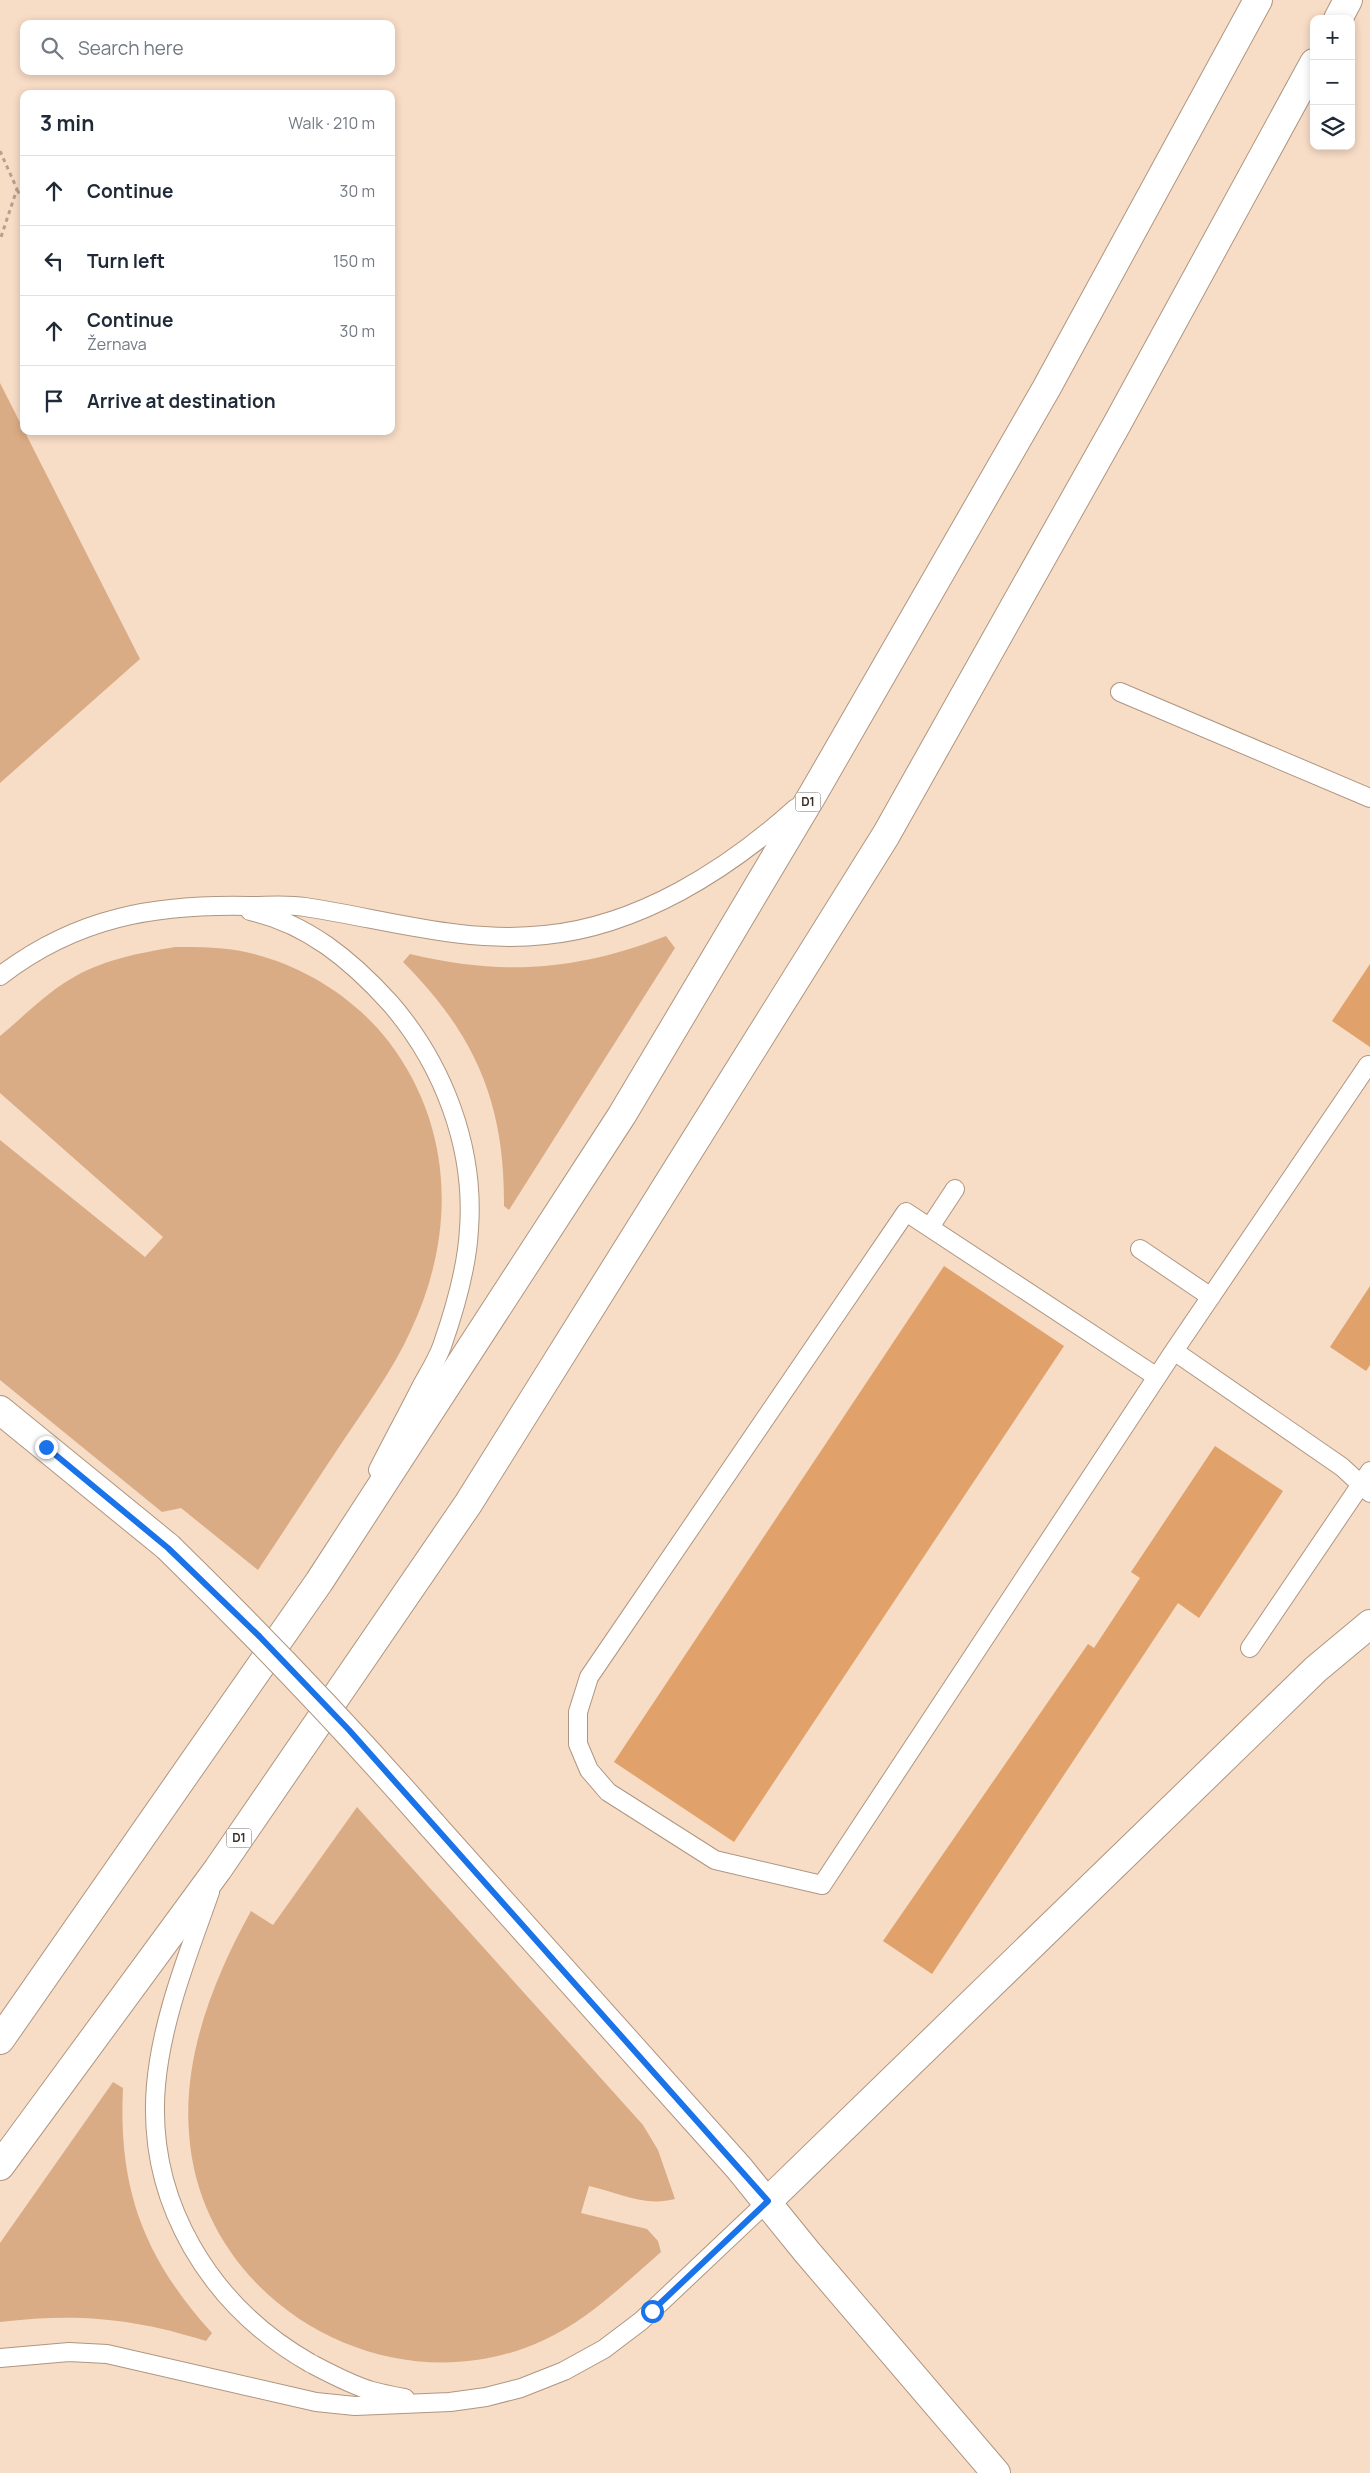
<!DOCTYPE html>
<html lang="en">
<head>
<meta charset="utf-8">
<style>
  :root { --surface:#fff; --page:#f6f6f7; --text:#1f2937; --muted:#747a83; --line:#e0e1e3 }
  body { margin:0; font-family:Manrope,sans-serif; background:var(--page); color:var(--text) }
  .controls { position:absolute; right:15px; top:15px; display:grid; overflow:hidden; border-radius:10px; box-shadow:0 2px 8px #0003 }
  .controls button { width:45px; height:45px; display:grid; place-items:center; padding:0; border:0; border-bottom:1px solid var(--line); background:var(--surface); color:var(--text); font:25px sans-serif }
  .stop { position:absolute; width:15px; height:15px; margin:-11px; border:4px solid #1a73e8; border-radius:50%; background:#fff }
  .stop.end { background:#1a73e8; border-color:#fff; box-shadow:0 1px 5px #0008 }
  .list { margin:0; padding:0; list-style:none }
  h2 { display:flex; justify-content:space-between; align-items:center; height:65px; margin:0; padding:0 20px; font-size:21px }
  h2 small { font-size:16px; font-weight:400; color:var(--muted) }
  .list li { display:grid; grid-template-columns:32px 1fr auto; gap:15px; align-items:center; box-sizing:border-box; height:70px; padding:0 20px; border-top:1px solid var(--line) }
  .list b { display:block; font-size:19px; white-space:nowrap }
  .list p { margin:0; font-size:16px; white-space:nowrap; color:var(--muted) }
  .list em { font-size:16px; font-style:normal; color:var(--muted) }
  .icon { flex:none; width:28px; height:28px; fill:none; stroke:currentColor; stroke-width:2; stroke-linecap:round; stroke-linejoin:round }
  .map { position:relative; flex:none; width:1370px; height:2473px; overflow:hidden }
  .search { position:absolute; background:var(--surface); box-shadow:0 2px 8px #0003; left:20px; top:20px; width:375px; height:55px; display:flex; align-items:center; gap:12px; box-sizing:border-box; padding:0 18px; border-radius:10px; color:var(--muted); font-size:19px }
  .panel { position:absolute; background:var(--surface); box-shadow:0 2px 8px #0003; left:20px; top:90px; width:375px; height:345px; border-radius:10px }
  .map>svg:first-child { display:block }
  .green { fill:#daac85 }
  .building { fill:#e0a16a }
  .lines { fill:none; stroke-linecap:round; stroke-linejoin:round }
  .service-casing { stroke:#af9681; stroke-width:20 }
  .minor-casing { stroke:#af9681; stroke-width:30 }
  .motorway-casing { stroke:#af9681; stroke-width:30 }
  .path { stroke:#b5a08f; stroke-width:3; stroke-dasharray:4 4; stroke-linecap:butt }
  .service { stroke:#fff; stroke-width:18 }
  .minor { stroke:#fff; stroke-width:28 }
  .motorway { stroke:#fff; stroke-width:28 }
  .minor-bridge-casing { stroke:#af9681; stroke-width:30; stroke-linecap:butt }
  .minor-bridge { stroke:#fff; stroke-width:28 }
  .route { stroke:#1a73e8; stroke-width:6 }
  .labels { text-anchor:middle; stroke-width:4.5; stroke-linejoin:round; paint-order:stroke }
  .shield { fill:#fff; stroke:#766f69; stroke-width:1 }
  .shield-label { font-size:12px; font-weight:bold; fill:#3c3129 }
</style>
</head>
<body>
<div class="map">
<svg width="1370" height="2473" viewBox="0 0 1370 2473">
  <rect width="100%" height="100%" fill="#f7dcc6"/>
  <path class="green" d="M0 383 140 659 0 783Z
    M666 936 675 948 509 1210 504 1206C505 1103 475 1034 403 962L410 954C502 976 577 971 666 936Z
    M175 947C200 947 226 947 250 953 304 966 355 998 389 1042 454 1128 456 1234 411 1330 393 1370 365 1408 341 1444 313 1486 286 1528 258 1570L181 1508 162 1512 0 1380V1140L145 1257 163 1237 0 1093V1036C22 1018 44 995 69 980 101 960 139 953 175 947Z
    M357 1807 643 2125 658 2150 675 2199C644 2207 620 2193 589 2186L581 2213 647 2229 658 2241 661 2252C624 2284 588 2320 544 2340 390 2412 200 2303 189 2133 183 2055 214 1978 251 1911L273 1925Z
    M113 2082 123 2088C118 2189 144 2258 212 2333L206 2341C132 2318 77 2313 0 2322V2243Z"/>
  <path class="building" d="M1370 964V1047L1332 1021Z
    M944 1266 1064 1346 734 1842 614 1762Z
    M1370 1286V1365L1366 1371 1330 1347Z
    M1215 1446 1283 1491 1199 1618 1178 1603 932 1974 883 1941 1088 1644 1094 1648 1140 1578 1131 1572Z"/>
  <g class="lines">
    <defs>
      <path id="service" d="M1120 692 1370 798
        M250 911C307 923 352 961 390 1003 443 1064 475 1147 469 1229 467 1268 455 1309 442 1346 437 1360 428 1374 421 1387 407 1415 392 1442 378 1470
        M0 976C77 917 155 904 249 906 267 906 287 904 305 907 385 919 463 944 545 935 639 926 727 870 796 808
        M930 1227 955 1189
        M1140 1249 1211 1297
        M1174 1351 1342 1467 1370 1493
        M1157 1377 906 1212 589 1677 578 1712V1744L589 1770 608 1792 715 1860 822 1885 1174 1351 1368 1065
        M1250 1648 1370 1471
        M210 1892C188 1955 162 2018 156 2085 146 2202 210 2306 310 2363 329 2373 351 2385 372 2391 383 2394 394 2396 405 2398
        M0 2358 69 2352 107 2354 316 2402 355 2406 450 2402 486 2397 521 2388 564 2371 604 2349 641 2321 768 2201"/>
      <path id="minor" d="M0 1410 168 1547
        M432 1825 739 2168 807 2252 996 2473
        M768 2201 1316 1669 1370 1624"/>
      <path id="motorway" d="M1338 19 1348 0
        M0 2040 319 1582 622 1115 813 794 1046 389 1258 0
        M0 2166 218 1869 468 1504 886 835 1117 424 1314 63"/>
    </defs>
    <use href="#service" class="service-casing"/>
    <use href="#minor" class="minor-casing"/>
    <use href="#motorway" class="motorway-casing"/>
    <path class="path" d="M0 151 17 189 0 240
      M17 190 24 200"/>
    <use href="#service" class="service"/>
    <use href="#minor" class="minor"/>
    <use href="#motorway" class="motorway"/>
    <defs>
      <path id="minor-bridge" d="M168 1547C260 1637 347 1728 432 1825"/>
    </defs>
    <use href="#minor-bridge" class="minor-bridge-casing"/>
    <use href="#minor-bridge" class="minor-bridge"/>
  </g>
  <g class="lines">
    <path class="route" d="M46 1447 168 1548 260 1637 349 1730 768 2201 652 2311"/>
  </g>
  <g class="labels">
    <g class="shield">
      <rect x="795.5" y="792.5" width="25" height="19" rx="4"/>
      <rect x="226.5" y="1828.5" width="25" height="19" rx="4"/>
    </g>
    <g class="shield-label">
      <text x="808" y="806">D1</text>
      <text x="239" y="1842">D1</text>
    </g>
  </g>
</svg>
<div class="controls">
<button>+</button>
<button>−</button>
<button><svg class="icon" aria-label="layers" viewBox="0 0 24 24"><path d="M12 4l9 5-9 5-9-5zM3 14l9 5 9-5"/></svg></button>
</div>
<div class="stop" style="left:652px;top:2311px"></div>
<div class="stop end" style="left:46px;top:1447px"></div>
<div class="search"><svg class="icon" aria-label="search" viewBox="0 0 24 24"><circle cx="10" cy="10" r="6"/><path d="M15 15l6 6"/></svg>Search here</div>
<section class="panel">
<h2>3 min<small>Walk · 210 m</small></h2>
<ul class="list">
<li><svg class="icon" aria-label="ahead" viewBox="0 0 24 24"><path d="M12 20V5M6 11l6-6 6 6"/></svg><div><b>Continue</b></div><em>30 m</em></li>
<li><svg class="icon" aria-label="left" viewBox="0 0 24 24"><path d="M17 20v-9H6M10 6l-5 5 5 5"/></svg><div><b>Turn left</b></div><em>150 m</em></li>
<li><svg class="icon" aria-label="ahead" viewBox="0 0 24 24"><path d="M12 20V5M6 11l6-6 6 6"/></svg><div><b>Continue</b><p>Žernava</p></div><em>30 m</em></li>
<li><svg class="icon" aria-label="arrive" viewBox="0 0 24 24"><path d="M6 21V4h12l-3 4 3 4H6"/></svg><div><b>Arrive at destination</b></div></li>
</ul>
</section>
</div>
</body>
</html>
